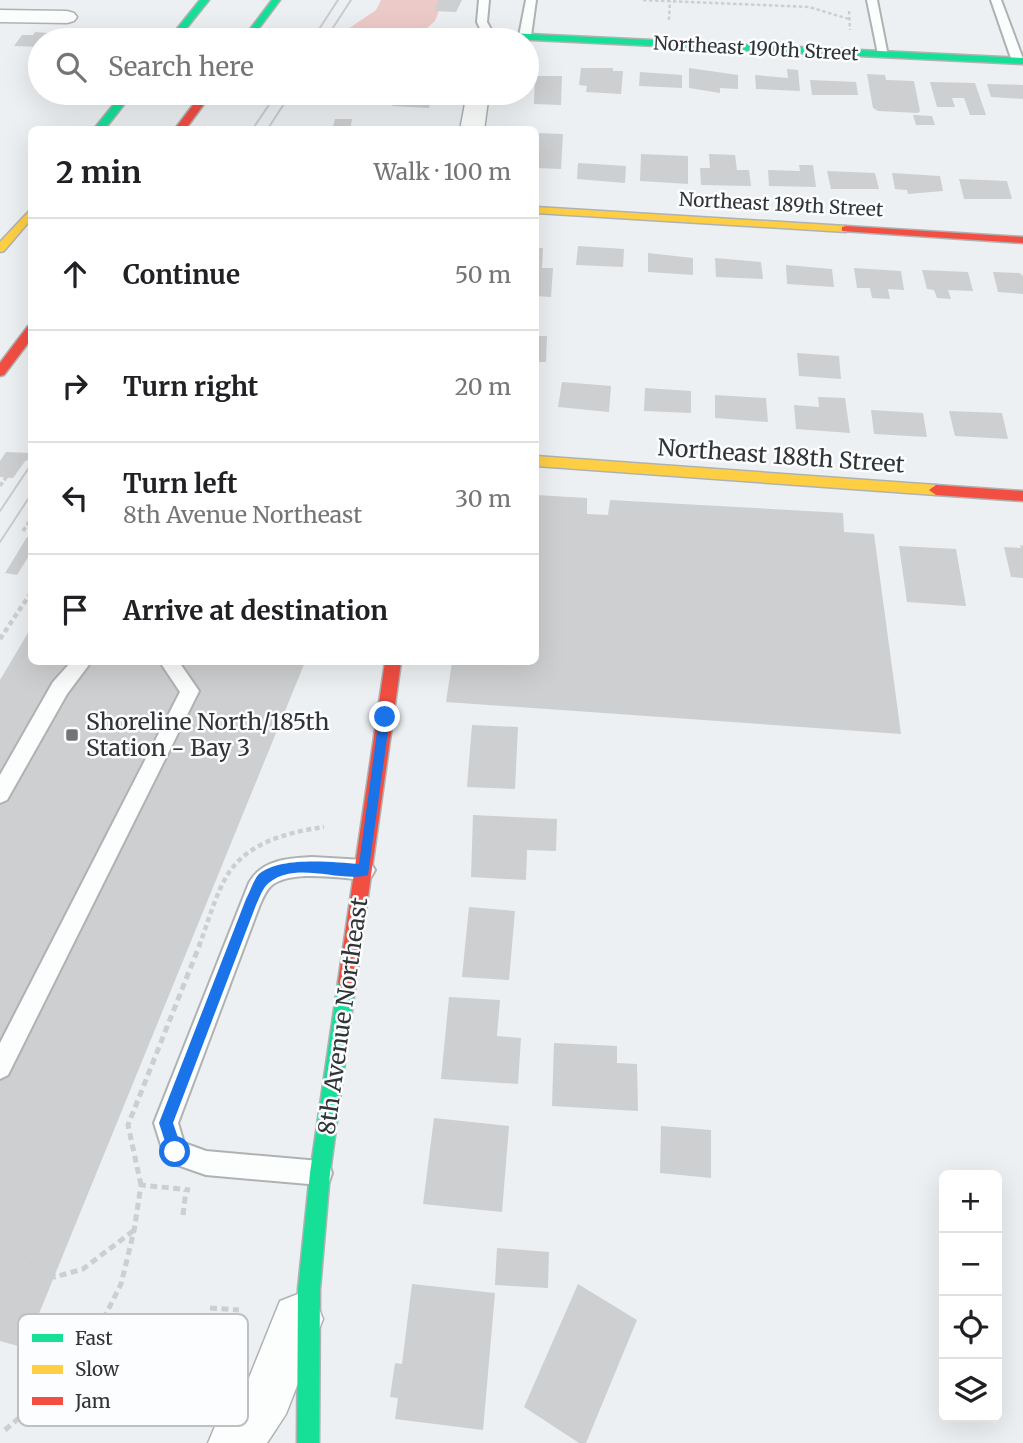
<!DOCTYPE html>
<html lang="en">
<head>
<meta charset="utf-8">
<style>
  :root { --surface:#fff; --page:#f6f6f6; --text:#202124; --muted:#757577; --line:#e0e0e0 }
  body { margin:0; font-family:Merriweather,serif; background:var(--page); color:var(--text) }
  .controls { position:absolute; right:21px; bottom:21px; display:grid; overflow:hidden; border-radius:10px; box-shadow:0 7px 28px #0002 }
  .controls button { width:63px; height:63px; display:grid; place-items:center; padding:0; border:0; border-bottom:2px solid var(--line); background:var(--surface); color:var(--text); font:35px sans-serif }
  .stop { position:absolute; width:21px; height:21px; margin:-16px; border:5px solid #1a73e8; border-radius:50%; background:#fff }
  .stop.end { background:#1a73e8; border-color:#fff; box-shadow:0 2px 7px #0008 }
  .list { margin:0; padding:0; list-style:none }
  h2 { display:flex; justify-content:space-between; align-items:center; height:91px; margin:0; padding:0 28px; font-size:30px }
  h2 small { font-size:23px; font-weight:400; color:var(--muted) }
  .list li { display:grid; grid-template-columns:46px 1fr auto; gap:21px; align-items:center; box-sizing:border-box; height:112px; padding:0 28px; border-top:2px solid var(--line) }
  .list b { display:block; font-size:26px; white-space:nowrap }
  .list p { margin:0; font-size:23px; white-space:nowrap; color:var(--muted) }
  .list em { font-size:23px; font-style:normal; color:var(--muted) }
  .icon { flex:none; width:38px; height:38px; fill:none; stroke:currentColor; stroke-width:2; stroke-linecap:round; stroke-linejoin:round }
  .map { position:relative; flex:none; width:1023px; height:1443px; overflow:hidden }
  .search { position:absolute; background:var(--surface); box-shadow:0 7px 28px #0002; left:28px; top:28px; width:511px; height:77px; display:flex; align-items:center; gap:18px; box-sizing:border-box; padding:0 24px; border-radius:38px; color:var(--muted); font-size:26px }
  .panel { position:absolute; background:var(--surface); box-shadow:0 7px 28px #0002; left:28px; top:126px; width:511px; height:539px; border-radius:10px }
  .map>svg:first-child { display:block }
  .green { fill:#eccac8 }
  .building { fill:#cdcfd1 }
  .lines { fill:none; stroke-linecap:round; stroke-linejoin:round }
  .lane-casing { stroke:#afb2b3; stroke-width:4 }
  .street-casing { stroke:#afb2b3; stroke-width:3 }
  .fast-casing { stroke:#afb2b3; stroke-width:3 }
  .slow-casing { stroke:#afb2b3; stroke-width:3 }
  .jam-casing { stroke:#afb2b3; stroke-width:3 }
  .path-far3 { stroke:#cdcecf; stroke-width:2.5; stroke-dasharray:3.5 2.5; stroke-linecap:butt }
  .path-far2 { stroke:#cdcecf; stroke-width:3.5; stroke-dasharray:4.5 2.5; stroke-linecap:butt }
  .path-far1 { stroke:#cdcecf; stroke-width:4.5; stroke-dasharray:5 3.5; stroke-linecap:butt }
  .path { stroke:#cdcecf; stroke-width:5; stroke-dasharray:7 4.5; stroke-linecap:butt }
  .lane { fill:#fcfdfd; fill-rule:evenodd }
  .street { fill:#fcfdfd; fill-rule:evenodd }
  .fast { fill:#16e098; fill-rule:evenodd }
  .slow { fill:#ffcf43; fill-rule:evenodd }
  .jam { fill:#f24e42; fill-rule:evenodd }
  .tram { stroke:#cbcbcd; stroke-width:2 }
  .route { fill:#1a73e8 }
  .poi-dot { fill:#737577; stroke:#fcfdfe; stroke-width:2.5 }
  .labels { text-anchor:middle; stroke-width:5; stroke-linejoin:round; paint-order:stroke }
  .far-street-label { font-size:19px; fill:#313335; stroke:#fcfdfe }
  .street-label { font-size:23px; fill:#313335; stroke:#fcfdfe }
  .poi-label { font-size:23px; fill:#313335; stroke:#fcfdfe; text-anchor:start }
  .key { fill:#fcfdfe; stroke:#bfc0c2; stroke-width:2 }
  .key-label { font-size:19px; fill:#313335 }
</style>
</head>
<body>
<div class="map">
<svg width="1023" height="1443" viewBox="0 0 1023 1443">
  <rect width="100%" height="100%" fill="#edf0f2"/>
  <path class="green" d="M381 0H443L435 21 413 40H341L342 33 376 10Z"/>
  <path class="building" d="M438 0H462L456 12 435 11Z
    M35 32 59 34 55 40H40V47L14 46 22 35H33Z
    M581 68H613V71H623L621 94 586 92 587 86 579 85Z
    M689 68 738 75V89L720 88V93L689 88Z
    M787 69 798 70 800 91 756 89 755 75 788 78Z
    M640 72 682 75V88L639 86Z
    M867 74 885 75 886 80 914 81 920 111 918 113 878 111 873 108Z
    M535 76H562L561 105 534 104Z
    M810 80 856 82 858 95H812Z
    M930 82 975 83 986 115H970L964 98H952L955 107H937Z
    M987 84 1023 85V99L991 97Z
    M396 93H428L427 97H432L429 108 392 106Z
    M913 115 932 116 935 125H916Z
    M335 119H352L350 130H332Z
    M536 133 563 134 561 169 536 168Z
    M641 154 688 156V184L640 181Z
    M709 154 735 155 737 170H749L751 186 701 185 700 168H710Z
    M578 163 626 166 625 183 577 179Z
    M799 165H813L816 187 769 186 768 170 800 171Z
    M827 171 875 173 879 189H831Z
    M892 173 940 176 943 191 908 194 907 190 895 189Z
    M959 179 1007 181 1012 199H964Z
    M578 246 624 249 623 267 576 265Z
    M536 248H543L542 268H553L551 297 536 296Z
    M648 253 693 258V275L648 272Z
    M715 258 761 262 763 279 716 277Z
    M786 265 832 269 834 287 787 284Z
    M854 268 901 271 904 290 888 289 890 299 872 298 870 288H857Z
    M922 270 968 272 973 291 948 290 951 299 937 298 934 290 927 289Z
    M993 272 1020 273 1023 276V294L998 292Z
    M536 336H547L546 362H536Z
    M797 353 839 356 841 379 799 376Z
    M562 382 611 386 609 412 558 407Z
    M645 388 691 391V413L644 411Z
    M715 395 766 398 768 422 715 418Z
    M818 397 845 398 850 433 796 429 794 405 819 407Z
    M871 410 923 413 927 437 874 434Z
    M949 411 1002 413 1008 439 955 436Z
    M6 452 31 453 13 478 0 477V461Z
    M536 495 587 498V514L608 515 610 500 843 513 844 532 874 534 901 734 446 702 452 662H536Z
    M27 537H32V551L17 575 5 573Z
    M1020 545 1023 546V578L1011 577 1004 547 1021 548Z
    M899 546 956 549 966 606 907 602Z
    M32 626V662H305L25 1348 0 1341V680Z
    M472 725 518 727 515 789 467 787Z
    M473 815 557 819 556 851 527 850 526 880 471 877Z
    M469 907 515 911 509 980 462 977Z
    M449 997 500 1000 497 1036 521 1038 518 1084 441 1079Z
    M554 1043 617 1046V1063L637 1064 638 1111 552 1106Z
    M434 1118 509 1126 502 1212 423 1204Z
    M661 1126 711 1130V1178L660 1173Z
    M497 1248 549 1252 548 1288 495 1285Z
    M412 1284 495 1293 483 1430 395 1419 398 1398 390 1397 395 1363 402 1364Z
    M578 1284 637 1320 586 1443H579L524 1407Z"/>
  <g class="lines">
    <defs>
      <path id="lane" d="M479 0H489L487 22 494 35 492 37H484L477 22Z
        M526 0H536L531 36 525 39 519 36Z
        M867 0H877L888 56 878 54Z
        M991 0H1001L1023 59 1022 63 1012 61Z
        M71 662H91L67 694 7 800 0 803V775L53 682Z
        M160 662H179L199 691 8 1075 0 1079V1043L180 692Z
        M312 857 364 860 371 863 375 870 371 877 364 880C341 878 287 869 270 887 265 892 262 900 259 907L178 1123 184 1143 206 1151 320 1161 329 1164 332 1173 329 1182 320 1185 206 1175 166 1161 154 1123 249 883C261 860 289 858 312 857Z"/>
      <path id="street" d="M0 10 67 11 74 13 77 17 74 21 67 23 0 22Z
        M467 93H489L484 130H460Z
        M298 1294 316 1301 323 1319 286 1414 267 1443H208L216 1424 249 1378 280 1301Z"/>
      <path id="fast" d="M200 0H209L177 40H168Z
        M272 0H280L250 40H242Z
        M488 32 1023 58V64L492 38 491 40H483V35Z
        M123 93H133L104 130H93Z
        M347 973 353 976 356 982 330 1173 320 1289 319 1443H297L298 1289 310 1173 338 982 341 976Z"/>
      <path id="slow" d="M536 207 846 226 851 229 846 232 536 213Z
        M32 208V218L4 251 0 252V242Z
        M536 456 936 485 943 490 936 495 536 466Z"/>
      <path id="jam" d="M202 93H212L185 130H174Z
        M846 226 1023 237V243L842 231V227Z
        M32 325V338L4 375 0 376V363L28 326Z
        M936 485 1023 491V501L936 495 929 490Z
        M385 662H401L356 982 353 988 347 991 341 988 338 982Z"/>
    </defs>
    <use href="#lane" class="lane-casing"/>
    <use href="#street" class="street-casing"/>
    <use href="#fast" class="fast-casing"/>
    <use href="#slow" class="slow-casing"/>
    <use href="#jam" class="jam-casing"/>
    <path class="path-far3" d="M643 0 809 7 849 19
      M849 11 850 30
      M669 20 670 1"/>
    <path class="path-far2" d="M0 467 6 458 32 459
      M0 486 19 459
      M23 531 32 517"/>
    <path class="path-far1" d="M0 639 32 591
      M0 695 32 640
      M199 946C208 923 215 895 228 874 248 842 289 832 324 827"/>
    <path class="path" d="M141 1185 128 1125 200 944
      M183 1215 186 1190
      M0 1244 55 1277 83 1269 133 1231
      M210 1308 239 1310
      M53 1390 104 1384 122 1371
      M5 1430 52 1390 103 1320 121 1284 134 1231 141 1185 190 1190"/>
    <use href="#lane" class="lane"/>
    <use href="#street" class="street"/>
    <use href="#fast" class="fast"/>
    <use href="#slow" class="slow"/>
    <use href="#jam" class="jam"/>
    <path class="tram" d="M312 40 338 0
      M325 40 351 0
      M252 130 277 93
      M267 130 291 93
      M0 511 32 463
      M0 542 32 493"/>
  </g>
  <path class="route" d="M385 712 390 717 368 875C340 883 298 861 270 882 263 886 259 899 256 905L173 1123 183 1152 180 1157 175 1159 170 1157 159 1123 246 899C250 892 254 879 259 874 280 856 333 862 359 864L379 717Z"/>
  <rect class="poi-dot" x="65" y="728" width="14" height="14" rx="3.5"/>
  <g class="labels">
    <g class="far-street-label">
      <text transform="translate(756 48) rotate(3)" y="7">Northeast 190th Street</text>
      <text transform="translate(781 204) rotate(3)" y="7">Northeast 189th Street</text>
    </g>
    <g class="street-label">
      <text transform="translate(781 456) rotate(4)" y="8">Northeast 188th Street</text>
      <text transform="translate(343 1016) rotate(-82)" y="8">8th Avenue Northeast</text>
    </g>
    <g class="poi-label">
      <text x="86" y="730">Shoreline North/185th<tspan x="86" dy="26">Station - Bay 3</tspan></text>
    </g>
  </g>
  <rect x="18" y="1314" width="230" height="112" rx="10" class="key"/>
  <rect x="32" y="1334" width="31" height="8" fill="#16e098"/>
  <rect x="32" y="1365" width="31" height="9" fill="#ffcf43"/>
  <rect x="32" y="1397" width="31" height="8" fill="#f24e42"/>
  <g class="key-label">
    <text x="75" y="1345">Fast</text>
    <text x="75" y="1376">Slow</text>
    <text x="75" y="1408">Jam</text>
  </g>
</svg>
<div class="controls">
<button>+</button>
<button>−</button>
<button><svg class="icon" aria-label="locate" viewBox="0 0 24 24"><circle cx="12" cy="12" r="6"/><path d="M12 2v4M12 18v4M2 12h4M18 12h4"/></svg></button>
<button><svg class="icon" aria-label="layers" viewBox="0 0 24 24"><path d="M12 4l9 5-9 5-9-5zM3 14l9 5 9-5"/></svg></button>
</div>
<div class="stop" style="left:175px;top:1152px"></div>
<div class="stop end" style="left:385px;top:717px"></div>
<div class="search"><svg class="icon" aria-label="search" viewBox="0 0 24 24"><circle cx="10" cy="10" r="6"/><path d="M15 15l6 6"/></svg>Search here</div>
<section class="panel">
<h2>2 min<small>Walk · 100 m</small></h2>
<ul class="list">
<li><svg class="icon" aria-label="ahead" viewBox="0 0 24 24"><path d="M12 20V5M6 11l6-6 6 6"/></svg><div><b>Continue</b></div><em>50 m</em></li>
<li><svg class="icon" aria-label="right" viewBox="0 0 24 24"><path d="M7 20v-9h11M14 6l5 5-5 5"/></svg><div><b>Turn right</b></div><em>20 m</em></li>
<li><svg class="icon" aria-label="left" viewBox="0 0 24 24"><path d="M17 20v-9H6M10 6l-5 5 5 5"/></svg><div><b>Turn left</b><p>8th Avenue Northeast</p></div><em>30 m</em></li>
<li><svg class="icon" aria-label="arrive" viewBox="0 0 24 24"><path d="M6 21V4h12l-3 4 3 4H6"/></svg><div><b>Arrive at destination</b></div></li>
</ul>
</section>
</div>
</body>
</html>
